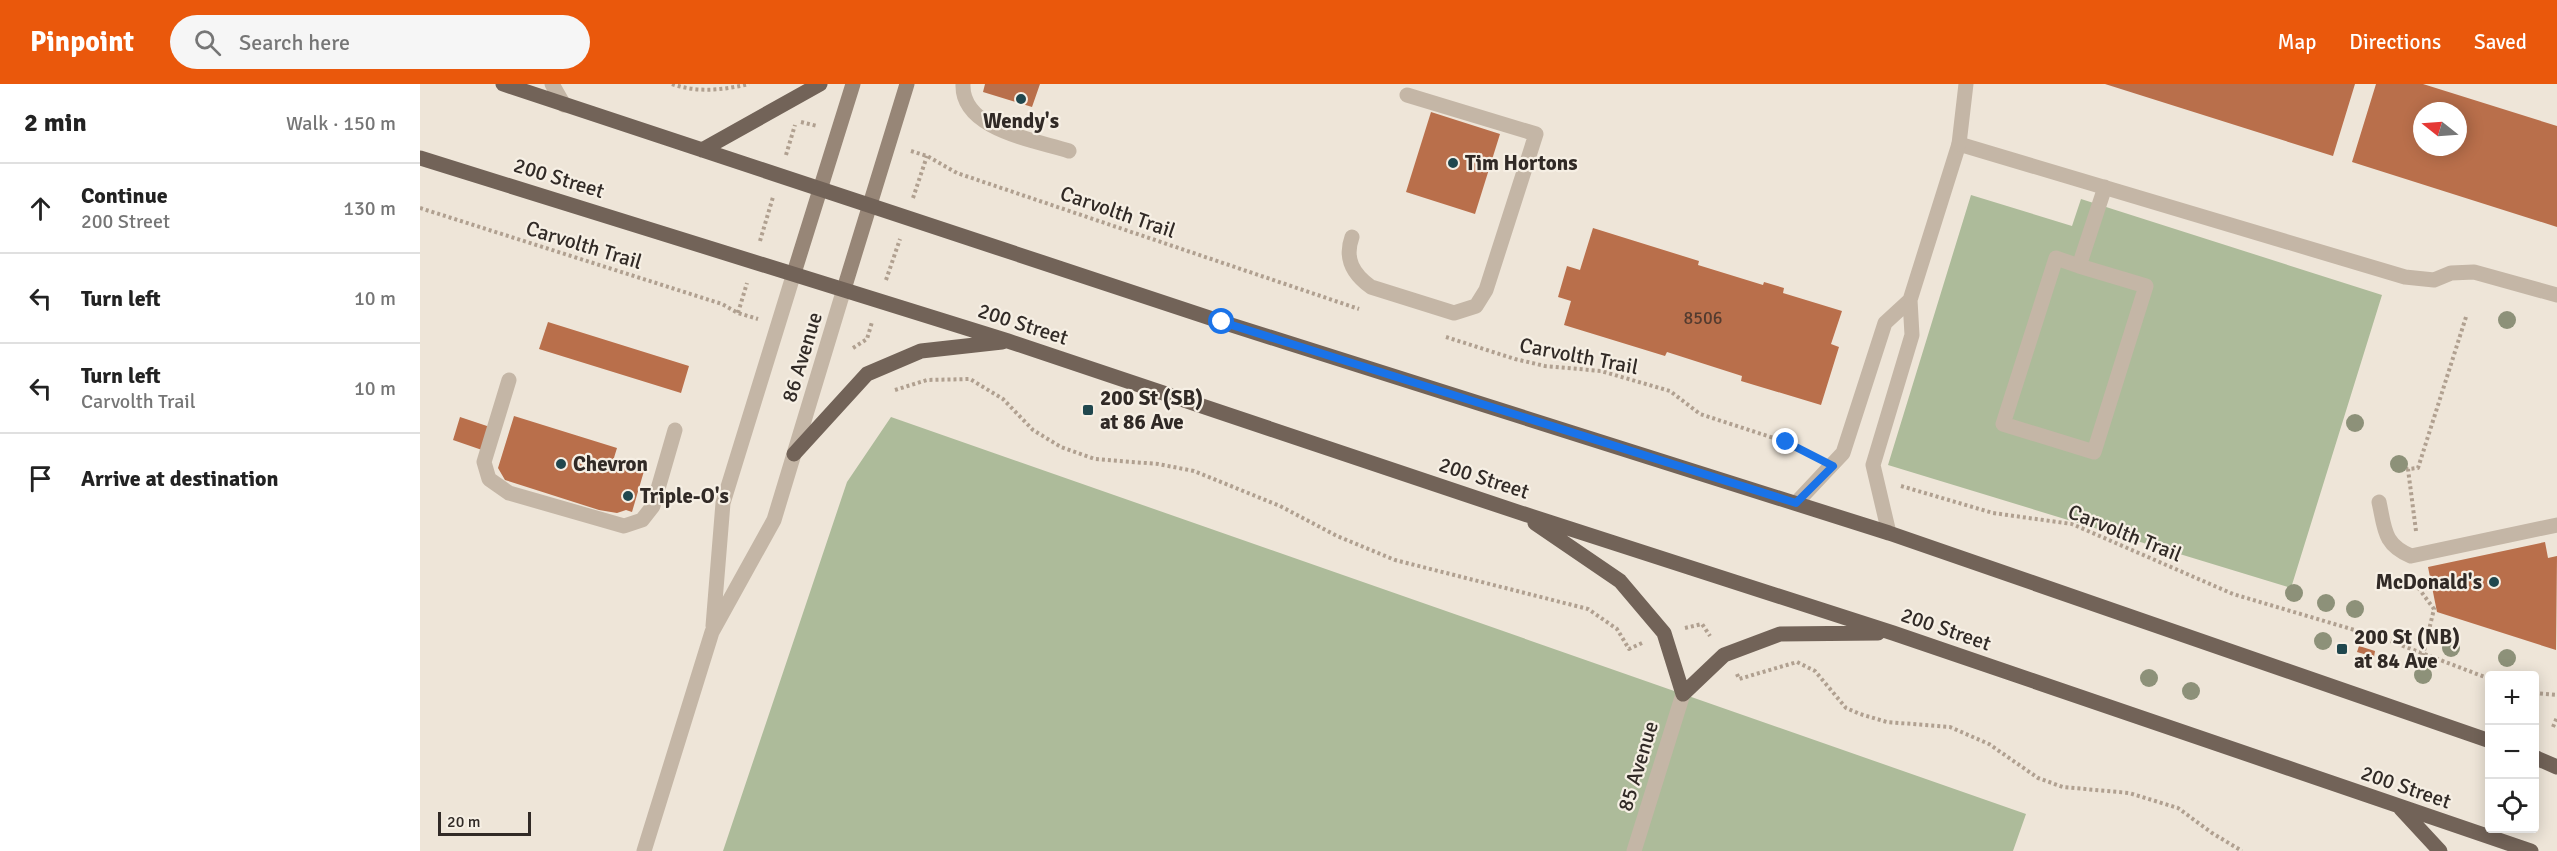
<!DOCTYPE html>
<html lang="en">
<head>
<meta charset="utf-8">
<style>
  :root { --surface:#fff; --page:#f6f6f6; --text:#222; --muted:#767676; --line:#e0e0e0; --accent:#ea580c }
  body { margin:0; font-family:Signika,sans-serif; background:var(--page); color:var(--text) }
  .controls { position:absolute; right:18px; bottom:18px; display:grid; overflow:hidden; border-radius:6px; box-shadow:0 3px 15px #0003 }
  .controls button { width:54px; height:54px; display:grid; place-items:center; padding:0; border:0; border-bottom:2px solid var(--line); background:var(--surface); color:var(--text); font:30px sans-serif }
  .compass { position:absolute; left:1993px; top:18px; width:54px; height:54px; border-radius:50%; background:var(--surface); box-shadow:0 3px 15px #0003; rotate:287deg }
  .scale { position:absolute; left:18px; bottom:15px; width:93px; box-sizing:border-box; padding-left:6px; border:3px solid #312a26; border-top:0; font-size:16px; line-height:21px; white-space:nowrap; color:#312a26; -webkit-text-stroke:4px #f6efe4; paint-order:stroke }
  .stop { position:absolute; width:18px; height:18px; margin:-14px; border:4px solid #1a73e8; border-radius:50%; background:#fff }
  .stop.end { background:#1a73e8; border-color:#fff; box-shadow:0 2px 6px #0008 }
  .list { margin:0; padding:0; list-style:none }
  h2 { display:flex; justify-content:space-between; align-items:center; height:78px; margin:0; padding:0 24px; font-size:26px }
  h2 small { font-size:20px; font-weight:400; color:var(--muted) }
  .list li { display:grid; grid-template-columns:39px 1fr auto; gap:18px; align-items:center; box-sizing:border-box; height:90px; padding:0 24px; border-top:2px solid var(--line) }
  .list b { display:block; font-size:22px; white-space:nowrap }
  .list p { margin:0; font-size:20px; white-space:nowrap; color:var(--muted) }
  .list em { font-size:20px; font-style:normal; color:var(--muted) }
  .icon { flex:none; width:33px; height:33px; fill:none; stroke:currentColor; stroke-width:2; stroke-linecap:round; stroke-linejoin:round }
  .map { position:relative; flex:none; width:2137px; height:767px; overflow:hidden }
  header { display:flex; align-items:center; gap:36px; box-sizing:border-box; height:84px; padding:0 30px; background:var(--accent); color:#fff }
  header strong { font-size:28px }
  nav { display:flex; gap:33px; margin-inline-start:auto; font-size:21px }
  .search { width:420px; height:54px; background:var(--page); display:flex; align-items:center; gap:15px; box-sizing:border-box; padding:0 21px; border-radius:33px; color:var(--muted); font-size:22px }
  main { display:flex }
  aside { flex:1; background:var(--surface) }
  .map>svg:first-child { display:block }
  .green { fill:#adbb9a }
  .building { fill:#b96f4b; fill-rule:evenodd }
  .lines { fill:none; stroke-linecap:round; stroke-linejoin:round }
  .path { stroke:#b0a090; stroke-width:4; stroke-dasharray:3 3; stroke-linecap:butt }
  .service { stroke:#c4b6a6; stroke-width:15 }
  .minor { stroke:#c4b6a6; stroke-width:15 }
  .tertiary { stroke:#c4b6a6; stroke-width:15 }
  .secondary { stroke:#978677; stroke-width:15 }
  .primary { stroke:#726358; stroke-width:15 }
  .tree { fill:#8d9179 }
  .route { stroke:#1a73e8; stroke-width:8 }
  .poi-dot { fill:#20474e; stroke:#f6efe4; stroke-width:2 }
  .labels { text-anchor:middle; stroke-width:4.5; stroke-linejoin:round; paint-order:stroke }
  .number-label { font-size:18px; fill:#533b2f }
  .poi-label { font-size:21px; font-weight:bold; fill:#312a26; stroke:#f6efe4; text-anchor:start }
  .street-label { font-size:21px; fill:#312a26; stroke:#f6efe4 }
</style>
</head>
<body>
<header>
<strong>Pinpoint</strong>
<div class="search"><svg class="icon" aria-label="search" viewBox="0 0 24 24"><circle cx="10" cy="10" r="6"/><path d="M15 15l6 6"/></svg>Search here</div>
<nav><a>Map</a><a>Directions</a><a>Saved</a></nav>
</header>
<main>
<aside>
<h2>2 min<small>Walk · 150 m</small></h2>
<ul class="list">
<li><svg class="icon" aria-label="ahead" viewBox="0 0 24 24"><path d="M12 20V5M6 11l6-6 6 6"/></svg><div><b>Continue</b><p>200 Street</p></div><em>130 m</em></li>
<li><svg class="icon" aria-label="left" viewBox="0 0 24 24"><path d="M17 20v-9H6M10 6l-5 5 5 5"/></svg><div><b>Turn left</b></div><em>10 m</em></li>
<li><svg class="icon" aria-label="left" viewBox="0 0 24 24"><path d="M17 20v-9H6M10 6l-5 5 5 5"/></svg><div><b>Turn left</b><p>Carvolth Trail</p></div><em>10 m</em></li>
<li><svg class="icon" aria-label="arrive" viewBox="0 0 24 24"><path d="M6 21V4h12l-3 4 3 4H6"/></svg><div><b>Arrive at destination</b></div></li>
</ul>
</aside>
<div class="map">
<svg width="2137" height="767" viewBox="0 0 2137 767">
  <rect width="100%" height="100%" fill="#eee5d8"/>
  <path class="green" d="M1551 111 1652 142 1661 115 1962 211 1871 504 1468 381Z
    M471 333 1606 730 1593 767H303L427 398Z"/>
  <path class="building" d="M565 0H620L612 23 563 8Z
    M1685 0H1935L1913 72Z
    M1956 0H2003L2137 42V143L1932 78ZM2002 27H2038V63H2002Z
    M1011 28 1080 50 1055 130 986 108Z
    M1173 144 1279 177 1278 181 1343 201 1344 198 1364 204 1363 209 1422 227 1411 260 1419 263 1401 321 1321 297 1322 292 1247 268 1245 272 1144 241 1151 217 1138 213 1147 182 1160 186Z
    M128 238 269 282 261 309 119 265Z
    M94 332 197 364 193 377 224 387 212 428 206 426 197 429 179 426 85 396 78 384Z
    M40 333 70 343 62 366 33 356Z
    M2125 458 2128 474 2137 472 2136 566 2017 528 2008 483Z
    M1939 562 1955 567 1954 573 1937 568Z"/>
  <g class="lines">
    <path class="path" d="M252 0C277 9 304 6 329 0
      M381 38 397 42
      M491 67 507 72 537 89 939 225
      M366 71 375 41
      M493 114 507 72
      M0 124 302 220 318 229 338 235
      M340 157 353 113
      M466 196 480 155
      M318 229 327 199
      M1026 253 1095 275 1125 282 1181 287 1250 307 1280 330 1366 358 1392 371
      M433 264 447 255 452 238
      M475 306 507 296 550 295 583 315 613 346 641 363 675 375 738 380 774 387 860 422 917 452 975 476 1168 525 1197 545 1209 565 1222 559
      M1481 402 1573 429 1652 440 1813 510 1965 555 2070 595
      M1996 447 1988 385 1998 384 2046 233
      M1991 494 2014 525 2003 571
      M1265 544 1282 540 1290 552
      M1317 590 1319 595 1377 578 1395 587 1426 624 1440 630 1467 638 1530 643 1569 660 1618 694 1643 703 1709 709 1758 724 1792 749 1822 767
      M2114 609 2137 611
      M2133 643 2137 633"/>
    <path class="service" d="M132 0 144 21
      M543 0C541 46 615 56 649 67
      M932 153C924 175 933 190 951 203L1034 229 1056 222 1066 206 1116 50 987 11
      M1659 182 1726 202 1674 368 1583 340 1636 174 1659 182 1685 103
      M89 296 64 378 69 395 89 409 204 442 222 436 233 422 255 346
      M1959 418C1965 445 1963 460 1991 472L2137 441
      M1376 419 1423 369 1465 239 1490 216
      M1469 449 1453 381 1492 251 1490 216 1539 60 1985 193 2014 196 2031 189 2054 188 2137 211"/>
    <path class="minor" d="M1539 60 1546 0
      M1214 767 1263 610"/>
    <path class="tertiary" d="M293 542 303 419 374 189
      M224 767 292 548 354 436 424 205"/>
    <path class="secondary" d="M374 189 433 0
      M424 205 487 0"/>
    <path class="primary" d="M83 0 802 238 1469 449 2070 657
      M282 66 400 0
      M0 74 588 257 1101 429 1473 549 2111 767
      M374 370 447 290 501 267 582 258
      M1115 439 1200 497 1244 549 1263 610 1304 571 1360 550 1458 549
      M2114 673 2137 683
      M1981 725 2020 767"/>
  </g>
  <g class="tree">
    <circle cx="2087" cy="236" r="9"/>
    <circle cx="1935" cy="339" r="9"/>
    <circle cx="1979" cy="380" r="9"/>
    <circle cx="1874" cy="509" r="9"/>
    <circle cx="1906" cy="519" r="9"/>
    <circle cx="1935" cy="525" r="9"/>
    <circle cx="1903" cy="557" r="9"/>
    <circle cx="2031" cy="564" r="9"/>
    <circle cx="2087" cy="574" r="9"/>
    <circle cx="2003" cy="591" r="9"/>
    <circle cx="1729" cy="594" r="9"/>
    <circle cx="1771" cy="607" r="9"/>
  </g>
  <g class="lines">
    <path class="route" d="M802 238 1376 419 1413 382 1366 358"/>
  </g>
  <g class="poi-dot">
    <circle cx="601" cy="15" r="6"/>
    <circle cx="1033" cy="79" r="6"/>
    <rect x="662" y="320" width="12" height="12" rx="3"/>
    <circle cx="141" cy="380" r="6"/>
    <circle cx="208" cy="412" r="6"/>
    <circle cx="2074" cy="498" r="6"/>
    <rect x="1916" y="559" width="12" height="12" rx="3"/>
  </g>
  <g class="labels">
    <g class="number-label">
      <text x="1283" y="240">8506</text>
    </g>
    <g class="poi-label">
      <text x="601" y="44" text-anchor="middle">Wendy's</text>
      <text x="1045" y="86">Tim Hortons</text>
      <text x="680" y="321">200 St (SB)<tspan x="680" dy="24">at 86 Ave</tspan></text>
      <text x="153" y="387">Chevron</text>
      <text x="220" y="419">Triple-O's</text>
      <text x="2062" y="505" text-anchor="end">McDonald's</text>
      <text x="1934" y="560">200 St (NB)<tspan x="1934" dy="24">at 84 Ave</tspan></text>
    </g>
    <g class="street-label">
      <text transform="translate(139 94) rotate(17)" y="7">200 Street</text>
      <text transform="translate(698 128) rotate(19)" y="7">Carvolth Trail</text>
      <text transform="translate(164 161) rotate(17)" y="7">Carvolth Trail</text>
      <text transform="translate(603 240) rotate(18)" y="7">200 Street</text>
      <text transform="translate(1159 272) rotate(11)" y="7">Carvolth Trail</text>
      <text transform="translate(382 273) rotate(-73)" y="7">86 Avenue</text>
      <text transform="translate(1064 394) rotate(18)" y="7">200 Street</text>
      <text transform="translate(1705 449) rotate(22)" y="7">Carvolth Trail</text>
      <text transform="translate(1526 545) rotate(19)" y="7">200 Street</text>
      <text transform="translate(1218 682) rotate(-73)" y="7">85 Avenue</text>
      <text transform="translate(1986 703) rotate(19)" y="7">200 Street</text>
    </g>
  </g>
</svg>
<div class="controls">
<button>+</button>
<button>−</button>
<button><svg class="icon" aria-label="locate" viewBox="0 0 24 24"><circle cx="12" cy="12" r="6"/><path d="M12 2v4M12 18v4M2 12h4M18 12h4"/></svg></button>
</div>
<svg class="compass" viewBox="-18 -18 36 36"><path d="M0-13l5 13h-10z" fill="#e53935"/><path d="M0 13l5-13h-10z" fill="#767676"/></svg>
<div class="scale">20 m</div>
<div class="stop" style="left:802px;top:238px"></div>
<div class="stop end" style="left:1366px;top:358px"></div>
</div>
</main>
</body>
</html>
